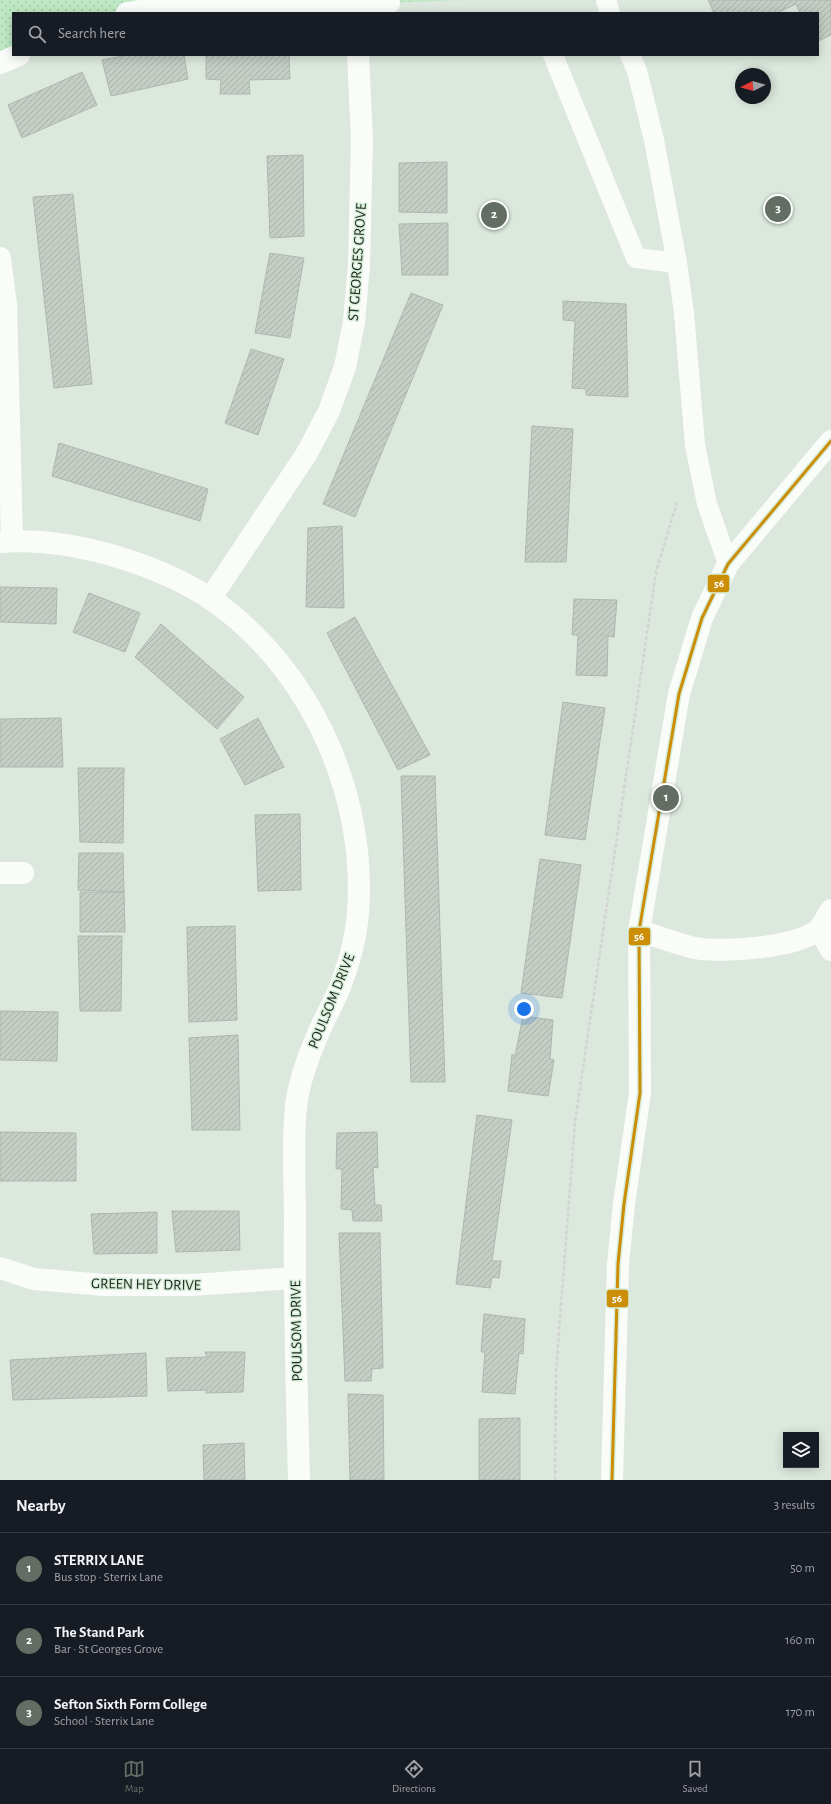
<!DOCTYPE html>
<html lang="en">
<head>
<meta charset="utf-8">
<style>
  :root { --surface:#171b24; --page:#242831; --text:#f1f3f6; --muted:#9ea1a6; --line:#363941; --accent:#636d64 }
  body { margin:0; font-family:"Alegreya Sans",sans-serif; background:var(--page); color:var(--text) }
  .controls { position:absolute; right:12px; bottom:12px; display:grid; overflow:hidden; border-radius:0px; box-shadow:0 2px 10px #0003 }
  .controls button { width:36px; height:36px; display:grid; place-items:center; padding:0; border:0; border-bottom:1px solid var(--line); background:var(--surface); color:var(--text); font:20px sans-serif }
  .compass { position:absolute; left:735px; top:68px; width:36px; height:36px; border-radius:50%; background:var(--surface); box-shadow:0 2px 10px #0003; rotate:265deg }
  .you { position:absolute; left:524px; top:1009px; width:14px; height:14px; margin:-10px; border:3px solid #fff; border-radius:50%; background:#1a73e8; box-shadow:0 0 0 6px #1a73e833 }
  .badge { display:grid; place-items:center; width:26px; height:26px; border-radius:50%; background:var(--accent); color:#fff; font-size:13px; font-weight:700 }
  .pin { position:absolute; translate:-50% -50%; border:2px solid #fff; box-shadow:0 1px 4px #0006 }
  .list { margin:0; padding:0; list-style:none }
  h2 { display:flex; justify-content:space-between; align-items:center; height:52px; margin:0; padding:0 16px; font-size:17px }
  h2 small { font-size:13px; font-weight:400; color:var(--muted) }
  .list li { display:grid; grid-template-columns:26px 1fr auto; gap:12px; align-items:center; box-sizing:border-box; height:72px; padding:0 16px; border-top:1px solid var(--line) }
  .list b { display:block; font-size:15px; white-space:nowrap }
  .list p { margin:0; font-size:13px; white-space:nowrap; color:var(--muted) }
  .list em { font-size:13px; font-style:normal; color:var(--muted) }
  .icon { flex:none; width:22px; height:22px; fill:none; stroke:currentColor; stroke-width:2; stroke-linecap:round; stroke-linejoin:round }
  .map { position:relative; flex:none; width:831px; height:1480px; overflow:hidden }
  .search { position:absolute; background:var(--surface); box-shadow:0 2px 10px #0003; left:12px; right:12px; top:12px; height:44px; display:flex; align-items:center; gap:10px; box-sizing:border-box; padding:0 14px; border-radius:0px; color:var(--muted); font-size:15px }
  .sheet { height:268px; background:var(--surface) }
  nav { display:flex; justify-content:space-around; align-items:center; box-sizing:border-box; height:56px; border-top:1px solid var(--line); background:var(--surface); font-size:11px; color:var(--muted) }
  nav a { display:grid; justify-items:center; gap:2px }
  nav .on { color:var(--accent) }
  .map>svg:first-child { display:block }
  .park { fill:url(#park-dots) }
  .building { fill:url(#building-hatch); stroke:#aeb7af }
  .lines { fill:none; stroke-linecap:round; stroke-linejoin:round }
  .path { stroke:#d1d4d1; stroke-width:2.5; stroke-dasharray:4 2; stroke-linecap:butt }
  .lane { stroke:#fafcfa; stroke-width:20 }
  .street { stroke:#fafcfa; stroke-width:22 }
  .secondary { stroke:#fafcfa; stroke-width:22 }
  .bus-1-casing { stroke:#d6eed9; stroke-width:6 }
  .bus-1 { stroke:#cc8d07; stroke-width:3 }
  .labels { text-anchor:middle; stroke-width:3; stroke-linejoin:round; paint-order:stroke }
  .street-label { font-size:15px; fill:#222b23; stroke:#d6eed9 }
  .line-badge { stroke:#d6eed9; stroke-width:1.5 }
  .badge-label { font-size:11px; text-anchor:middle; font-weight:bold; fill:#fff }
</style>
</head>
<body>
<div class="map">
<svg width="831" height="1480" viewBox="0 0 831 1480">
  <defs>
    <pattern id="park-dots" width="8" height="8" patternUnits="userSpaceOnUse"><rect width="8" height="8" fill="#bee9c4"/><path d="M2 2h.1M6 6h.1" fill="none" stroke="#a3c8a8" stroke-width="1.8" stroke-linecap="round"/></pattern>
    <pattern id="building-hatch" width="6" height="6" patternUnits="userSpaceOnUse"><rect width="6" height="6" fill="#c4cec5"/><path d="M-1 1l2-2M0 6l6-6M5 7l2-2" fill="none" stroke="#a8b1a9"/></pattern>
  </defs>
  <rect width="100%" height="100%" fill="#dce8dd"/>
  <path class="park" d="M0 0H460L127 13H13V55L0 63Z"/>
  <path class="building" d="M708 0H831V35L818 41V13H800L796 4 777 13H714Z
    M128 55H184L188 79 111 96 102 60Z
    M206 55H289L290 79 249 80 250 94H220L221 80 206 79Z
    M82 72 97 105 22 138 8 105Z
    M303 155 304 236 270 238 267 156Z
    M447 162V213L399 212V163Z
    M73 194 92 384 54 388 33 197Z
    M448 223V275H402L399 224Z
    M270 253 304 258 290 338 255 333Z
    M411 293 443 305 355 517 323 504Z
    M563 301 626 304 628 397 586 395V389L572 388 575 321 563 320Z
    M251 349 284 359 258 435 225 423Z
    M532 426 573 429 566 562H525Z
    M59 443 208 489 200 521 52 476Z
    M342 526 344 608 306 607 308 528Z
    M0 587 57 588 56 624 0 622Z
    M89 593 140 613 125 652 73 632Z
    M574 599 617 600 614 637 608 636 607 676 576 675 578 635H572Z
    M355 617 430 755 398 770 327 633Z
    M161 624 244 697 217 729 135 657Z
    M563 702 605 708 585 840 545 835Z
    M61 718 63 767H0V719Z
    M258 718 284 767 245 785 220 739Z
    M78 768H124L123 843 80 842Z
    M401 776H435L445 1082H411Z
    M300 814 301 890 258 891 255 815Z
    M79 853H123L124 892 78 890Z
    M540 859 581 865 562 998 521 993Z
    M80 892H124L125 932H80Z
    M235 926 237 1020 189 1022 187 927Z
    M78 936H122L121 1011H80Z
    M0 1011 58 1012 57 1061 0 1060Z
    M523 1016 553 1020 550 1059 554 1060 548 1096 508 1091 512 1054 515 1056Z
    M238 1035 240 1130H192L189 1038Z
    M477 1115 512 1120 492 1261H501L499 1278 492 1277 490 1288 456 1284Z
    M0 1132 76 1133V1181H0Z
    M377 1132 378 1168 373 1167 375 1205H381L382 1221H353L352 1210 341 1209 342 1169H336L337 1133Z
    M172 1211H239L240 1250 176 1252Z
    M157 1212V1253L94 1254 91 1214Z
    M339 1233H380L383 1368 372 1369 371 1381H345Z
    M484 1314 525 1319 523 1354 519 1353 515 1394 482 1392 485 1352H481Z
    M205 1352H245L243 1392 206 1393 207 1390 168 1391 166 1358 207 1357Z
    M146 1353 147 1396 13 1400 10 1360Z
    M348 1394 383 1395 384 1480H350Z
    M520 1418V1480H479V1419Z
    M244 1443 245 1480H204L203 1445Z"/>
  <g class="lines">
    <path class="path" d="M555 1480 556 1371 575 1122 656 572 677 502"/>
    <path class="lane" d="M606 0 610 13
      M553 55 636 258 677 263
      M630 55 637 71 654 140 677 263 684 313 695 445 707 504 728 564"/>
    <path class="street" d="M127 13 176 5 215 3H389
      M0 63 19 55
      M0 258 6 305 12 541
      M0 542C41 539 82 546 121 558 150 567 185 582 211 599 310 668 367 793 358 913 356 939 348 967 338 992 332 1006 324 1019 318 1034 308 1057 299 1081 296 1106 292 1144 295 1185 295 1223 294 1309 297 1394 299 1480
      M210 599 307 453 329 411 345 367 354 322 359 265 362 139 358 55
      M0 873H23
      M819 929 831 950
      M639 931C658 936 676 944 695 948 721 953 801 948 820 928 824 923 827 916 831 910
      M0 1268 34 1279 104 1285H192L294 1278"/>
    <path class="secondary" d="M612 1480 618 1264 624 1204 640 1093 639 931 679 694 702 618 728 564 831 441"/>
    <defs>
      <path id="bus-1" d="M612 1480 618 1264 624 1204 640 1093 639 931 679 694 702 618 728 564 831 441"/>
    </defs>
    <use href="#bus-1" class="bus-1-casing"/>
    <use href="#bus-1" class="bus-1"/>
  </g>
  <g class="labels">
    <g class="street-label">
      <text transform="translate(357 262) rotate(-86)" y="5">ST GEORGES GROVE</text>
      <text transform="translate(331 1001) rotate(-68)" y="5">POULSOM DRIVE</text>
      <text transform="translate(146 1284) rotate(1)" y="5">GREEN HEY DRIVE</text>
      <text transform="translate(296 1331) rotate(-91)" y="5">POULSOM DRIVE</text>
    </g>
  </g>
  <g class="line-badge">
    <rect x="707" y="574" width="23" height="19" rx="4" fill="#cc8d07"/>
    <rect x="628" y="927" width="23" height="19" rx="4" fill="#cc8d07"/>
    <rect x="606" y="1289" width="23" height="19" rx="4" fill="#cc8d07"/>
  </g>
  <g class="badge-label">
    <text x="719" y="587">56</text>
    <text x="639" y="940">56</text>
    <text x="617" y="1302">56</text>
  </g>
</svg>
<div class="controls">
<button><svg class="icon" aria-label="layers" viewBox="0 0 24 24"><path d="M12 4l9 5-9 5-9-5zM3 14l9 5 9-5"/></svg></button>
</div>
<svg class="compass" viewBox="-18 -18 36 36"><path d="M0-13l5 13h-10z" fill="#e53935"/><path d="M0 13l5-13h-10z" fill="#9ea1a6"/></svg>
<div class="you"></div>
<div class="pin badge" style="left:666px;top:798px">1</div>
<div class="pin badge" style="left:494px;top:215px">2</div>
<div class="pin badge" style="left:778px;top:209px">3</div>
<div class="search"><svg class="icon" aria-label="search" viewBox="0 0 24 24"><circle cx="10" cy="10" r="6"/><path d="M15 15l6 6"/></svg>Search here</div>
</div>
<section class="sheet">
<h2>Nearby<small>3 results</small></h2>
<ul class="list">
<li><span class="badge">1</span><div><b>STERRIX LANE</b><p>Bus stop · Sterrix Lane</p></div><em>50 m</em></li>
<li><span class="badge">2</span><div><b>The Stand Park</b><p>Bar · St Georges Grove</p></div><em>160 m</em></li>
<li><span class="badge">3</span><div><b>Sefton Sixth Form College</b><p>School · Sterrix Lane</p></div><em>170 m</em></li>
</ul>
</section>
<nav>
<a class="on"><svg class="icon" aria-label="map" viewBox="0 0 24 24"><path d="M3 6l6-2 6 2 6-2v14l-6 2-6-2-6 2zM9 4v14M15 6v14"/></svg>Map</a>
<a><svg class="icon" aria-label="directions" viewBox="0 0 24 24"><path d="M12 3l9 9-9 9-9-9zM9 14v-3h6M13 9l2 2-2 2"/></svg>Directions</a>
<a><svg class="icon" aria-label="saved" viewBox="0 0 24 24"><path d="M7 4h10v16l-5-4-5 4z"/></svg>Saved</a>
</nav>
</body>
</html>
